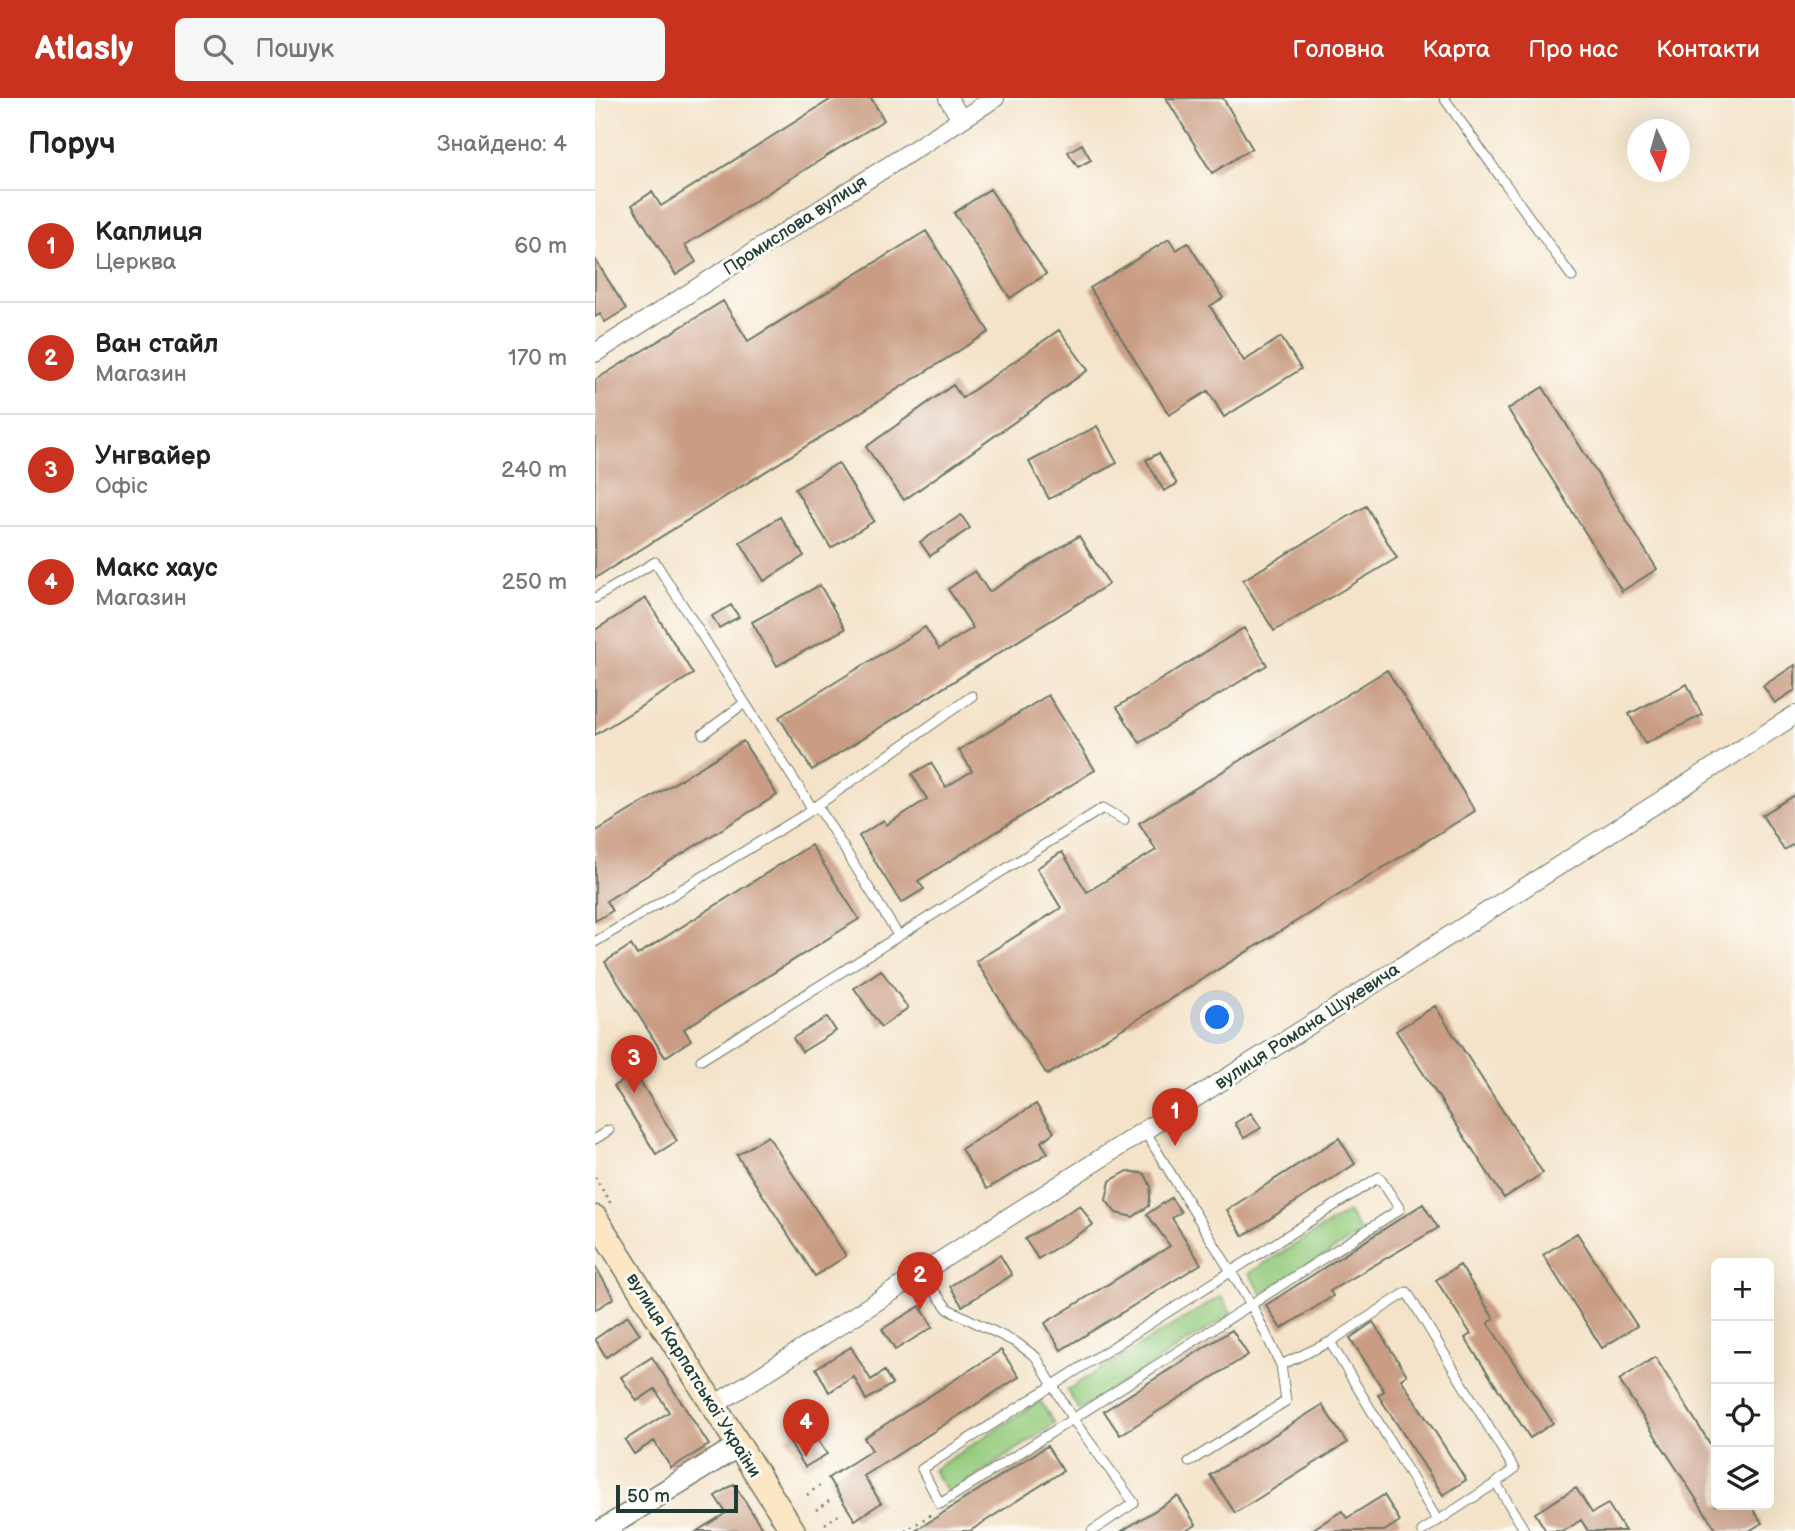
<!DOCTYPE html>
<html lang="uk">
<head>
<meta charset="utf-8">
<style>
  :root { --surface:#fff; --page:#f6f6f6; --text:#222; --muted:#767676; --line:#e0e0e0; --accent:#c8321e }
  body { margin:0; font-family:"Balsamiq Sans",sans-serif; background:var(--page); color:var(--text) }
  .controls { position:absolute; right:21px; bottom:21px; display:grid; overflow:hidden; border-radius:10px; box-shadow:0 7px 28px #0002 }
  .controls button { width:63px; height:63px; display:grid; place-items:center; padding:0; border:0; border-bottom:2px solid var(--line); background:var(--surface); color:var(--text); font:35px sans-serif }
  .compass { position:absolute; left:1032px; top:21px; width:63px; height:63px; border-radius:50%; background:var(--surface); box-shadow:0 7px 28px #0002; rotate:175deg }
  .scale { position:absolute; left:21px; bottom:18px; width:122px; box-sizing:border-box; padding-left:7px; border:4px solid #1f3d34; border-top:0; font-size:19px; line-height:24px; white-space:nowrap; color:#1f3d34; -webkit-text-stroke:5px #fdfcf7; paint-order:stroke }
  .you { position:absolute; left:623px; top:920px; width:24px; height:24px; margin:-18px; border:5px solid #fff; border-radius:50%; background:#1a73e8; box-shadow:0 0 0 10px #1a73e833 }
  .badge { display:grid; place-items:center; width:46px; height:46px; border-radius:50%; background:var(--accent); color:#fff; font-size:23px; font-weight:700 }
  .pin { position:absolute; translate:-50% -58px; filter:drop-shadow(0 2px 4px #0008) }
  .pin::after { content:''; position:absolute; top:37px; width:24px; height:21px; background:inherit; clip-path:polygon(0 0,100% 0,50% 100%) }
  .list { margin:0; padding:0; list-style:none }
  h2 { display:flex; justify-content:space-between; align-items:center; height:91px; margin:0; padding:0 28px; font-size:30px }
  h2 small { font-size:23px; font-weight:400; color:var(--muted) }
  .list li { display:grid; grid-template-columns:46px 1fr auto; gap:21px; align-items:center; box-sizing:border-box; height:112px; padding:0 28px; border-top:2px solid var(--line) }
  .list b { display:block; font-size:26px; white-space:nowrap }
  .list p { margin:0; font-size:23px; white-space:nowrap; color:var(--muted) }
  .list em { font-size:23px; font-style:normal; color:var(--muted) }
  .icon { flex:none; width:38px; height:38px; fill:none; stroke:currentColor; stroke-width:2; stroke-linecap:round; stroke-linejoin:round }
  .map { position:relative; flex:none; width:1200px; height:1433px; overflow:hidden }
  header { display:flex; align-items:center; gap:42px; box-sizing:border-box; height:98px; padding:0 35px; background:var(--accent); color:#fff }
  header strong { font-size:33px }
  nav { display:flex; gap:38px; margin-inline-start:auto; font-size:24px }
  .search { width:490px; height:63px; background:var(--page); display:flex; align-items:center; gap:18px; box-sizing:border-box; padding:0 24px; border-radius:10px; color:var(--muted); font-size:26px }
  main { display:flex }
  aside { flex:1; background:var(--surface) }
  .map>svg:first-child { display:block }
  .green { fill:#93ca7c; stroke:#598458; stroke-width:2 }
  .building { fill:#c99c83 }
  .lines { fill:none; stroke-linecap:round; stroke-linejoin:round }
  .service-casing { stroke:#6a7768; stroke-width:11 }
  .minor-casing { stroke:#6a7768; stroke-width:20 }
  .tertiary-casing { stroke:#6a7768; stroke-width:24 }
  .secondary-casing { stroke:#6a7768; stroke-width:27 }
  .path { stroke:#6a7768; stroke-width:2.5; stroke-dasharray:2 5; stroke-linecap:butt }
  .service { stroke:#fff; stroke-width:9 }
  .minor { stroke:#fff; stroke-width:18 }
  .tertiary { stroke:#fff; stroke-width:21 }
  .secondary { stroke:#fce6c4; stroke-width:24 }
  .labels { text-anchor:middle; stroke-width:6; stroke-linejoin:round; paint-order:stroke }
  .street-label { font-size:18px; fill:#1f3d34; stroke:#fdfcf7 }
</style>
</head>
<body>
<header>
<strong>Atlasly</strong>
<div class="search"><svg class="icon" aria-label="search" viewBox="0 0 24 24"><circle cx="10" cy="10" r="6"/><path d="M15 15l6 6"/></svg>Пошук</div>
<nav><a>Головна</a><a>Карта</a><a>Про нас</a><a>Контакти</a></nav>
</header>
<main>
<aside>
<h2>Поруч<small>Знайдено: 4</small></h2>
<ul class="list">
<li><span class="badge">1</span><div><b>Каплиця</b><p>Церква</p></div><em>60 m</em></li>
<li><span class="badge">2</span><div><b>Ван стайл</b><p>Магазин</p></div><em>170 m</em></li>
<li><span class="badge">3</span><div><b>Унгвайер</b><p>Офіс</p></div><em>240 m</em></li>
<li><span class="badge">4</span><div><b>Макс хаус</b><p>Магазин</p></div><em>250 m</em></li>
</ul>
</aside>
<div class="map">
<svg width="1200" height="1433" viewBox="0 0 1200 1433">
  <rect width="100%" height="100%" fill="#fdfcf7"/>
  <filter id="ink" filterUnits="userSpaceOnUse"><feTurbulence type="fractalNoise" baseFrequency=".0143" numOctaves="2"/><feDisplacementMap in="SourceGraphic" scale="14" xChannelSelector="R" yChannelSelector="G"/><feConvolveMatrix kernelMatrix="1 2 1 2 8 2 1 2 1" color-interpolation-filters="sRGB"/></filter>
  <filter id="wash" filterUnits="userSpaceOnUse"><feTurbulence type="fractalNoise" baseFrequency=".00686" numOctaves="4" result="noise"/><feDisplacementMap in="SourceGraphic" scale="28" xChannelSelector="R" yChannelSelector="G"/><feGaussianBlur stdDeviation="1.57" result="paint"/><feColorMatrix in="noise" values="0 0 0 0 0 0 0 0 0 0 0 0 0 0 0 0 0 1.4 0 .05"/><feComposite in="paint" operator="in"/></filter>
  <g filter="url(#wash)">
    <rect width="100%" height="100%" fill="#f4e3c9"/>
    <path class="green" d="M753 1114 766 1135 667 1196 654 1175Z
      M626 1198 637 1216 484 1312 472 1292Z
      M445 1303 460 1326 354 1396 338 1372Z"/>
    <g id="blocks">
      <path class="building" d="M238 0H276L289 22 90 147 101 164 81 177 37 107 57 94 66 108Z
        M571 0H628L657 50 617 75Z
        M487 46 496 62 483 69 473 54Z
        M395 91 451 176 415 200 359 115Z
        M331 133 394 234 0 480V282L128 203 153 243Z
        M574 141 581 152 593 145 628 200 615 208 649 263 686 239 706 271 629 319 613 293 574 317 495 190Z
        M0 161 31 211 10 224 5 216 0 219Z
        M464 232 493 272 309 402 271 349 358 287 367 300Z
        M948 289 1062 471 1027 493 913 311Z
        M502 328 522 365 454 401 434 364Z
        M564 355 582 386 569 393 551 362Z
        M243 365 279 423 236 450 200 391Z
        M771 408 802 460 679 533 648 482Z
        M366 417 375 430 335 458 325 444Z
        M185 419 209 458 169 483 145 444Z
        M484 438 514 486 217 672 184 619 330 529 344 551 378 530 353 491 380 473 394 494Z
        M225 487 250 531 182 568 157 524Z
        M51 500 98 576 0 637V532Z
        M136 507 144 519 124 530 117 518Z
        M649 530 672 567 545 645 522 609Z
        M1200 567V592L1180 605 1168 588Z
        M792 572 880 713 452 977 381 863 466 810 442 770 467 754 492 794 561 752 544 725Z
        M1092 586 1107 617 1050 646 1034 616Z
        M453 597 500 672 323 783 329 791 306 805 264 738 289 722 291 727 332 701 317 676 336 665 351 689 377 673 364 652Z
        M148 643 182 697 11 803 17 813 0 823V734Z
        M1200 697V745L1189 752 1167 717Z
        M216 747 264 821 89 931 96 942 70 959 10 864 36 847 42 857Z
        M286 872 313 910 286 929 259 890Z
        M840 908 948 1075 909 1100 801 933Z
        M232 919 241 933 207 954 198 940Z
        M40 975 82 1043 61 1056 19 988Z
        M441 1006 459 1034 446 1044 453 1055 392 1091 366 1051Z
        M656 1015 666 1030 649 1040 640 1025Z
        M173 1038 251 1158 220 1178 142 1057Z
        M744 1040 760 1066 648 1138 632 1112Z
        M533 1073 550 1076 556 1089 554 1108 538 1119 521 1115 511 1102 515 1083Z
        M576 1100 586 1114 577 1120 606 1166 466 1252 450 1225 575 1148 552 1116Z
        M828 1106 843 1130 735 1193 738 1198 686 1231 671 1207Z
        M485 1107 498 1127 443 1161 430 1141Z
        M982 1135 1042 1228 1007 1250 948 1157Z
        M405 1157 417 1177 367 1208 355 1188Z
        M865 1167 899 1221 893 1225 958 1325 935 1340 870 1240 876 1236 841 1182Z
        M0 1168 19 1200 0 1212Z
        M325 1208 338 1229 300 1252 287 1231Z
        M33 1218 45 1236 11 1259 0 1241Z
        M778 1224 812 1277 806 1281 871 1382 848 1397 783 1297 789 1293 755 1240Z
        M637 1232 653 1257 525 1337 509 1313Z
        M256 1249 276 1282 289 1273 297 1286 271 1302 259 1279 234 1294 221 1270Z
        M406 1252 424 1279 269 1378 286 1405 260 1422 233 1380 277 1352 269 1340Z
        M57 1259 114 1347 76 1370 59 1343 39 1356 30 1342 74 1314 60 1291 42 1303 26 1279Z
        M1060 1259 1121 1355V1407H1155L1167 1425 1154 1433H1122L1024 1282Z
        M727 1307 752 1345 640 1415 615 1377Z
        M212 1326 232 1356 210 1369 191 1339Z
        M452 1348 468 1373 375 1433H320Z
        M139 1386 169 1433H102L131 1415 120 1398Z
        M981 1390 997 1415 1013 1406 1030 1433H993L986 1422 969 1433H951L940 1415Z
        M789 1397 805 1423 789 1433H715L747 1413 752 1420Z
        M583 1398 601 1427 591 1433H527Z"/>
    </g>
  </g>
  <g filter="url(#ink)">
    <use href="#blocks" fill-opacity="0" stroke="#6a7768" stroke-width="2"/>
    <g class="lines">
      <defs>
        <path id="service" d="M849 0 977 179
          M0 500 60 464 217 710
          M108 636 148 606
          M222 707 303 837
          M0 844 209 717 377 598
          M106 962 508 710 529 722
          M549 1032 657 1208 686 1267 691 1303 594 1364
          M0 1041 14 1032
          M784 1079 805 1111 345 1406 327 1371Z
          M325 1175 353 1211 422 1245 441 1259 477 1320 539 1405 497 1433
          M735 1244 843 1423
          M686 1267 735 1244 812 1194 919 1371 901 1385
          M827 1433 901 1385 930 1433"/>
        <path id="minor" d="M353 0 366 21
          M0 255 400 0
          M118 1308 1200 617"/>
        <path id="tertiary" d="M6 1433 143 1348"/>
        <path id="secondary" d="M0 1120 198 1433"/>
      </defs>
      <use href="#service" class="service-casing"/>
      <use href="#minor" class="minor-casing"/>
      <use href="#tertiary" class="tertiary-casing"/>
      <use href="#secondary" class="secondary-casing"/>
      <path class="path" d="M0 1079 16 1106
        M212 1397 228 1385
        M221 1412 238 1400
        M230 1426 245 1416
        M310 1433 337 1416"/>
      <use href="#service" class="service"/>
      <use href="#minor" class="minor"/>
      <use href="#tertiary" class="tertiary"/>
      <use href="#secondary" class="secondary"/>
    </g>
  </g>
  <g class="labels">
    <g class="street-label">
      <text transform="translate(200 127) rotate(-33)" y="6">Промислова вулиця</text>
      <text transform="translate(712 928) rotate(-33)" y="6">вулиця Романа Шухевича</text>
      <text transform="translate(99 1277) rotate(58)" y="6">вулиця Карпатської України</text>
    </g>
  </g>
</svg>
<div class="controls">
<button>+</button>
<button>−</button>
<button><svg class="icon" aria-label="locate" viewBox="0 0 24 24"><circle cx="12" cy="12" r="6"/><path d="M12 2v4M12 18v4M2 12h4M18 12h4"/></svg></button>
<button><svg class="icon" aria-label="layers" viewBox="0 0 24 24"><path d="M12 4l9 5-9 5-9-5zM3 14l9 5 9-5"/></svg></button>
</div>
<svg class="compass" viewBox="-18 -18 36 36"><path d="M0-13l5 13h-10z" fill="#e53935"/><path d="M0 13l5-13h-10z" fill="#767676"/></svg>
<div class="scale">50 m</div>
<div class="you"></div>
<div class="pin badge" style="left:580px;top:1048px">1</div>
<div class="pin badge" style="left:325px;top:1212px">2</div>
<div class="pin badge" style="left:39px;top:995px">3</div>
<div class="pin badge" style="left:211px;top:1359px">4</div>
</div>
</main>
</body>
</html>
